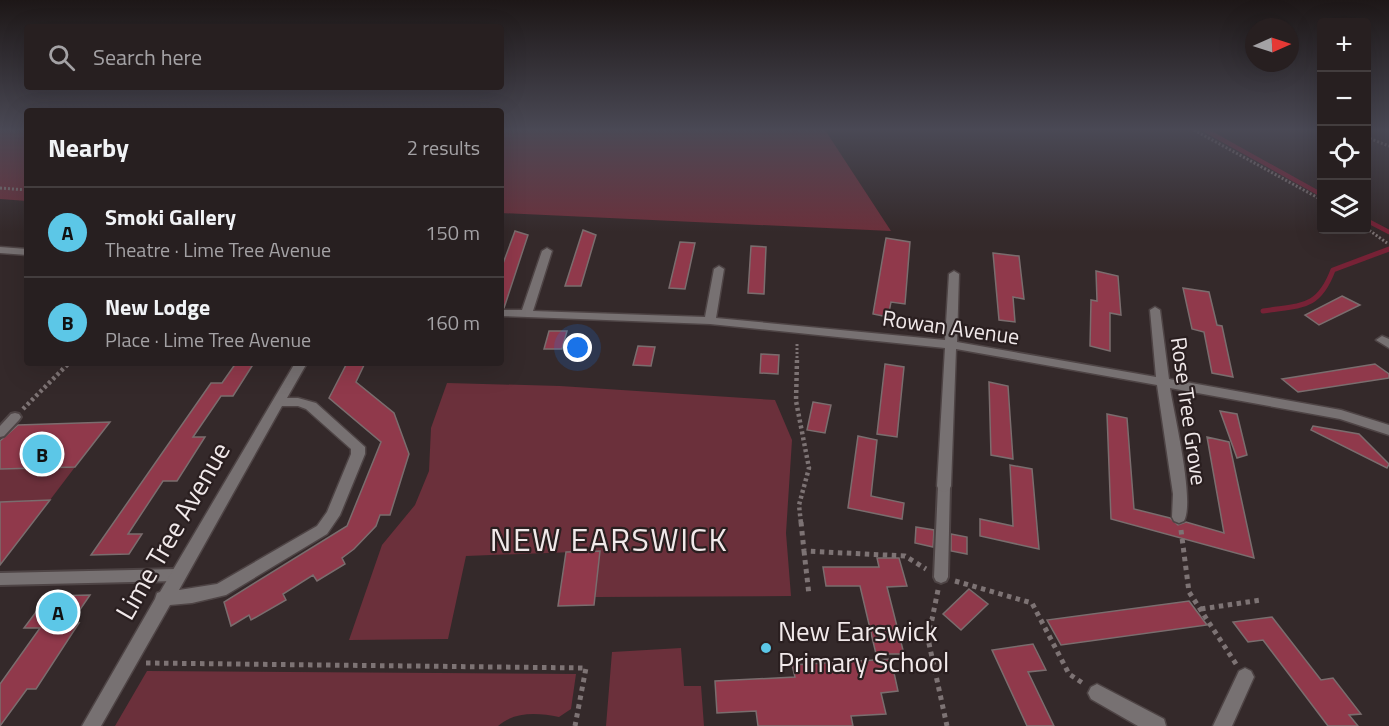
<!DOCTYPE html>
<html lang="en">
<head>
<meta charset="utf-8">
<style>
  :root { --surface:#271f20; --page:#332c2d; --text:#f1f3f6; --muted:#a4a2a5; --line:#433d3e; --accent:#5cc7e7 }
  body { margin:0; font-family:"Titillium Web",sans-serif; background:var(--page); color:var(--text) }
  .controls { position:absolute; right:18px; top:18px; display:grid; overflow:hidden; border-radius:6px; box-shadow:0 6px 24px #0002 }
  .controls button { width:54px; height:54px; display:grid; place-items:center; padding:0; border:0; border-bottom:2px solid var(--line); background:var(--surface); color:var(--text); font:30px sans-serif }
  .compass { position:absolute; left:1245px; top:18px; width:54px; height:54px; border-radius:50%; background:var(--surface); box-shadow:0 6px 24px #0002; rotate:87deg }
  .you { position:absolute; left:578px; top:348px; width:21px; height:21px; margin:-15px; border:4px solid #fff; border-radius:50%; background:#1a73e8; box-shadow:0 0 0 9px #1a73e833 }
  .badge { display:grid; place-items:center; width:39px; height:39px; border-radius:50%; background:var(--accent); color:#111; font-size:20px; font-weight:700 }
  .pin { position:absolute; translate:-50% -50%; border:3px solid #fff; box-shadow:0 2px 6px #0006 }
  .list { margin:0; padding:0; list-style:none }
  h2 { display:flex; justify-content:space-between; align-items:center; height:78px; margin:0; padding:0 24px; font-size:26px }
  h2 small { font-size:20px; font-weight:400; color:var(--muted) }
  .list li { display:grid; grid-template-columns:39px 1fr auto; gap:18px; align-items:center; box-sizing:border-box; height:90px; padding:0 24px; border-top:2px solid var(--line) }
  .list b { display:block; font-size:22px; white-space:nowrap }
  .list p { margin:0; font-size:20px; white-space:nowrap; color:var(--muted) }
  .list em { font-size:20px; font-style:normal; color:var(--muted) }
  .icon { flex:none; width:33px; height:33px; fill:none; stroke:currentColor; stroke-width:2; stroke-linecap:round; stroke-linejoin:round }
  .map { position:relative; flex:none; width:1389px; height:726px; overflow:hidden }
  .search { position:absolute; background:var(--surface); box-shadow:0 6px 24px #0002; left:24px; top:24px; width:480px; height:66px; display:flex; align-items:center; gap:15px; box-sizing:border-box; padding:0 21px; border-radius:6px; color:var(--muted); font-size:22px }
  .panel { position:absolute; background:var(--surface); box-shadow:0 6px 24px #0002; left:24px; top:108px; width:480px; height:258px; border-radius:6px }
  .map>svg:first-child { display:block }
  .green { fill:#6b303b }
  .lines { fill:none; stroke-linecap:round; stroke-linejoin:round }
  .stream-far1 { stroke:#772236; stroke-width:4.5 }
  .stream { stroke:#772236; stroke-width:5 }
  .building { fill:#90394b; stroke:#7a6d6e; stroke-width:1.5 }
  .lane-casing { stroke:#4e4445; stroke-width:4 }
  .street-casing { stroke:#4e4445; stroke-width:3 }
  .path-far2 { stroke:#7d7374; stroke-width:3; stroke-dasharray:2 2; stroke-linecap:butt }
  .path-far1 { stroke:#7d7374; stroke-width:4.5; stroke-dasharray:3 3; stroke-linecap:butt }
  .path { stroke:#7d7374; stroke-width:5; stroke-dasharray:4.5 4.5; stroke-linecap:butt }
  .lane { fill:#777172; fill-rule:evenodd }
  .street { fill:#777172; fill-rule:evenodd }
  .poi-dot { fill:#5cc7e7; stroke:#2a1f20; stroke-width:2 }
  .labels { text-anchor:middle; stroke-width:4.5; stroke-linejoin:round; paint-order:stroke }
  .street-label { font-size:22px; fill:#f1e9ea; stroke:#2a1f20 }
  .near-street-label { font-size:27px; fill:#f1e9ea; stroke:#2a1f20 }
  .near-poi-label { font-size:27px; fill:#f1e9ea; stroke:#2a1f20; text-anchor:start }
  .near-quarter-label { font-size:32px; letter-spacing:1.5px; fill:#f1e9ea; stroke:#2a1f20 }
</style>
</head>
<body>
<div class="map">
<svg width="1389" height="726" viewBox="0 0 1389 726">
  <rect width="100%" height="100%" fill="#34292a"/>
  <path class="green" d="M0 130H27V201L0 199Z
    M501 130H825L891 231 501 213Z
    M447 383 560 386 775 400 792 440 786 533 791 596 595 597 600 551 466 556 448 639 349 640 382 545 415 505 429 471 431 428Z
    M75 467 50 500 0 502V469Z
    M681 648 684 686H701L704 726H606L612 652Z
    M147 671 576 674 571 709 559 717C538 713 515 711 498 726H115Z"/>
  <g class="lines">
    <path class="stream-far1" d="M1205 130 1322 195
      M1366 220 1389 232"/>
    <path class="stream" d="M1263 311C1300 305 1318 310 1333 270L1389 249"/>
  </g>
  <path class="building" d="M583 230 596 235 581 286H565Z
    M515 231 528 235 504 308 501 307V269Z
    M886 238 910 242 905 304 891 302 888 317 873 314Z
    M680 242 695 243 685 289 669 288Z
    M751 246 766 247 764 294 748 293Z
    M993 253 1019 256 1024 299 1013 297 1015 322 999 320Z
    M1096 271 1118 276 1121 315 1110 313V351L1090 346 1091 300 1097 301Z
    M1183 288 1209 292 1217 325 1222 326 1233 377 1212 373 1204 332 1192 329Z
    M1342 296 1360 305 1319 325 1305 315Z
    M549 331H567L562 349H544Z
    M638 346 655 347 651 366 633 365Z
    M761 354 779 355 778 374 760 373Z
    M236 363H254L233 396H221L193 437H205L177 481H163L128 534H142L129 554 91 555 211 383H222Z
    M347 363H365L356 382 394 413 409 454 390 515H380L376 526 354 549 342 558 345 564 317 581 313 575 283 594 286 600 251 620 249 615 231 626 224 602 347 526 381 442 329 398Z
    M885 364 904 367 897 437 877 434Z
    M1375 364 1389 374V378L1298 392 1282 379Z
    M989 382 1008 386 1013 459 991 455Z
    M813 402 831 405 825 433 807 430Z
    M1220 411 1237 414 1247 455 1237 458Z
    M1107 414 1127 418 1134 509 1170 518 1178 525 1186 522 1224 533 1207 437 1229 442 1254 558 1111 519Z
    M110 422 75 467 0 469V441L18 425Z
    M1313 426 1359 434 1389 464 1387 468 1311 430Z
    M858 436 877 440 871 496 904 503 902 519 848 508Z
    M1010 465 1032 469 1039 549 980 536V519L1013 526Z
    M50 500 0 565V502Z
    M916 527 934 530 933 547 915 543Z
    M951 534 967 537V554L951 551Z
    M600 551 594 605 558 606 566 552Z
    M877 558H899L907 586 887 587 904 654H876L860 586H826L823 567H879Z
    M969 589 988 604 961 630 943 614Z
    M90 595 70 624 79 623 36 689H27L0 726V684L40 628H24L48 596Z
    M1189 601 1207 625 1061 645 1047 620Z
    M1272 617 1321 680 1333 678 1361 714 1349 715 1358 726H1328L1263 640 1248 642 1233 622Z
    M1033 644 1046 670 1028 672 1054 726H1027L992 650Z
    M891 659 898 691 881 693 886 714 851 716 853 726H758L756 711 717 713 715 681 795 677 792 665Z"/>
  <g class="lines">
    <defs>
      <path id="lane" d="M15 413 19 414 21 417 19 420 4 436 0 437V426L11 414Z
        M944 481 948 483 950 486 948 577 946 581 941 583 936 581 934 577 938 486 940 483Z
        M177 569 182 571 184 575 182 579 177 581 0 585V573Z"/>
      <path id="street" d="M0 247 27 249V255L0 253Z
        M547 248 552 251 533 311 705 317 714 269 719 266 724 269 716 318 945 340 949 274 954 271 959 274 957 342 1156 377 1150 310 1155 307 1160 310 1169 379 1341 410 1389 425V435L1340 419 1170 388C1174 414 1195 501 1184 521L1179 523 1174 521 1172 517 1173 494 1157 385 956 349 951 486 949 490 944 492 939 490 937 486 945 348 710 324 501 316V310H522L542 251Z
        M1382 336 1389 339V348L1376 340Z
        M295 363H307L287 398H298L316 403 365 447V454L340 515 327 534 226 595 192 603 170 605 101 726H82L155 599 157 593 160 592ZM282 406H298L306 409 351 449V454L327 512 317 526 217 584 179 590Z
        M1245 668 1251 671 1254 677 1232 726H1213L1239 671Z
        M1097 684 1164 719 1166 726H1138L1091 699 1088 693 1091 687Z"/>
    </defs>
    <use href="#lane" class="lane-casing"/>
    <use href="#street" class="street-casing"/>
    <path class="path-far2" d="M1194 130 1322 200
      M1366 137 1389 146
      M0 188 27 190
      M1366 228 1387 243
      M797 362V343"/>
    <path class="path-far1" d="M797 360 796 401 809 468 799 505 801 524
      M23 409 69 363"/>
    <path class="path" d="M801 522 804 551 905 556 926 569
      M1181 530 1189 592 1236 664
      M804 551 809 595
      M955 581 1032 603 1069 674 1084 684
      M938 590 928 639 947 726
      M1201 609 1261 600
      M146 663 586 668 575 726"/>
    <use href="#lane" class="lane"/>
    <use href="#street" class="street"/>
  </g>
  <linearGradient id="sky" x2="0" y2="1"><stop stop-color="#1d1717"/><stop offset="0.56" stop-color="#4a4955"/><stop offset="1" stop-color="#4a4955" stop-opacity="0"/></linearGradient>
  <rect width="1389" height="232" fill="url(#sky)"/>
  <circle class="poi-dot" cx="766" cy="648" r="6"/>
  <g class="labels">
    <g class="street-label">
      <text transform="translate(951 327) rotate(8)" y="8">Rowan Avenue</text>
      <text transform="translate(1189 411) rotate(82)" y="8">Rose Tree Grove</text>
    </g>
    <g class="near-street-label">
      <text transform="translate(173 531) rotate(-60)" y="9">Lime Tree Avenue</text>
    </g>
    <g class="near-poi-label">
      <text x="778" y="641">New Earswick<tspan x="778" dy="31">Primary School</tspan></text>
    </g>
    <g class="near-quarter-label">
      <text x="609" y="551">NEW EARSWICK</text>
    </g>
  </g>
</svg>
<div class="controls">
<button>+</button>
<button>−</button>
<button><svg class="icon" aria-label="locate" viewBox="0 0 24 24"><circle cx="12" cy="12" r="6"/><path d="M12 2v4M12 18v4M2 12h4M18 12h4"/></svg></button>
<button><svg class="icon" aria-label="layers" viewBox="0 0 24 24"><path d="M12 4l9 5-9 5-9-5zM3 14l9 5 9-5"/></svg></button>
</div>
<svg class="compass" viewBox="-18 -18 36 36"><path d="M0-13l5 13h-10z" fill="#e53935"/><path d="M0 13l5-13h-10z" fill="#a4a2a5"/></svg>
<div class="you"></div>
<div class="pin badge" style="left:58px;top:612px">A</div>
<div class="pin badge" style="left:42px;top:454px">B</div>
<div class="search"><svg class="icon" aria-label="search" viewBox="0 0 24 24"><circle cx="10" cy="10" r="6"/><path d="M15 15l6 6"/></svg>Search here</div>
<section class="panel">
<h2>Nearby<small>2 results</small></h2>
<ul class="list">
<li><span class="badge">A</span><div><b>Smoki Gallery</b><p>Theatre · Lime Tree Avenue</p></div><em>150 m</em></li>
<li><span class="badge">B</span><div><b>New Lodge</b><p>Place · Lime Tree Avenue</p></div><em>160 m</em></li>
</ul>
</section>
</div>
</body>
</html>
